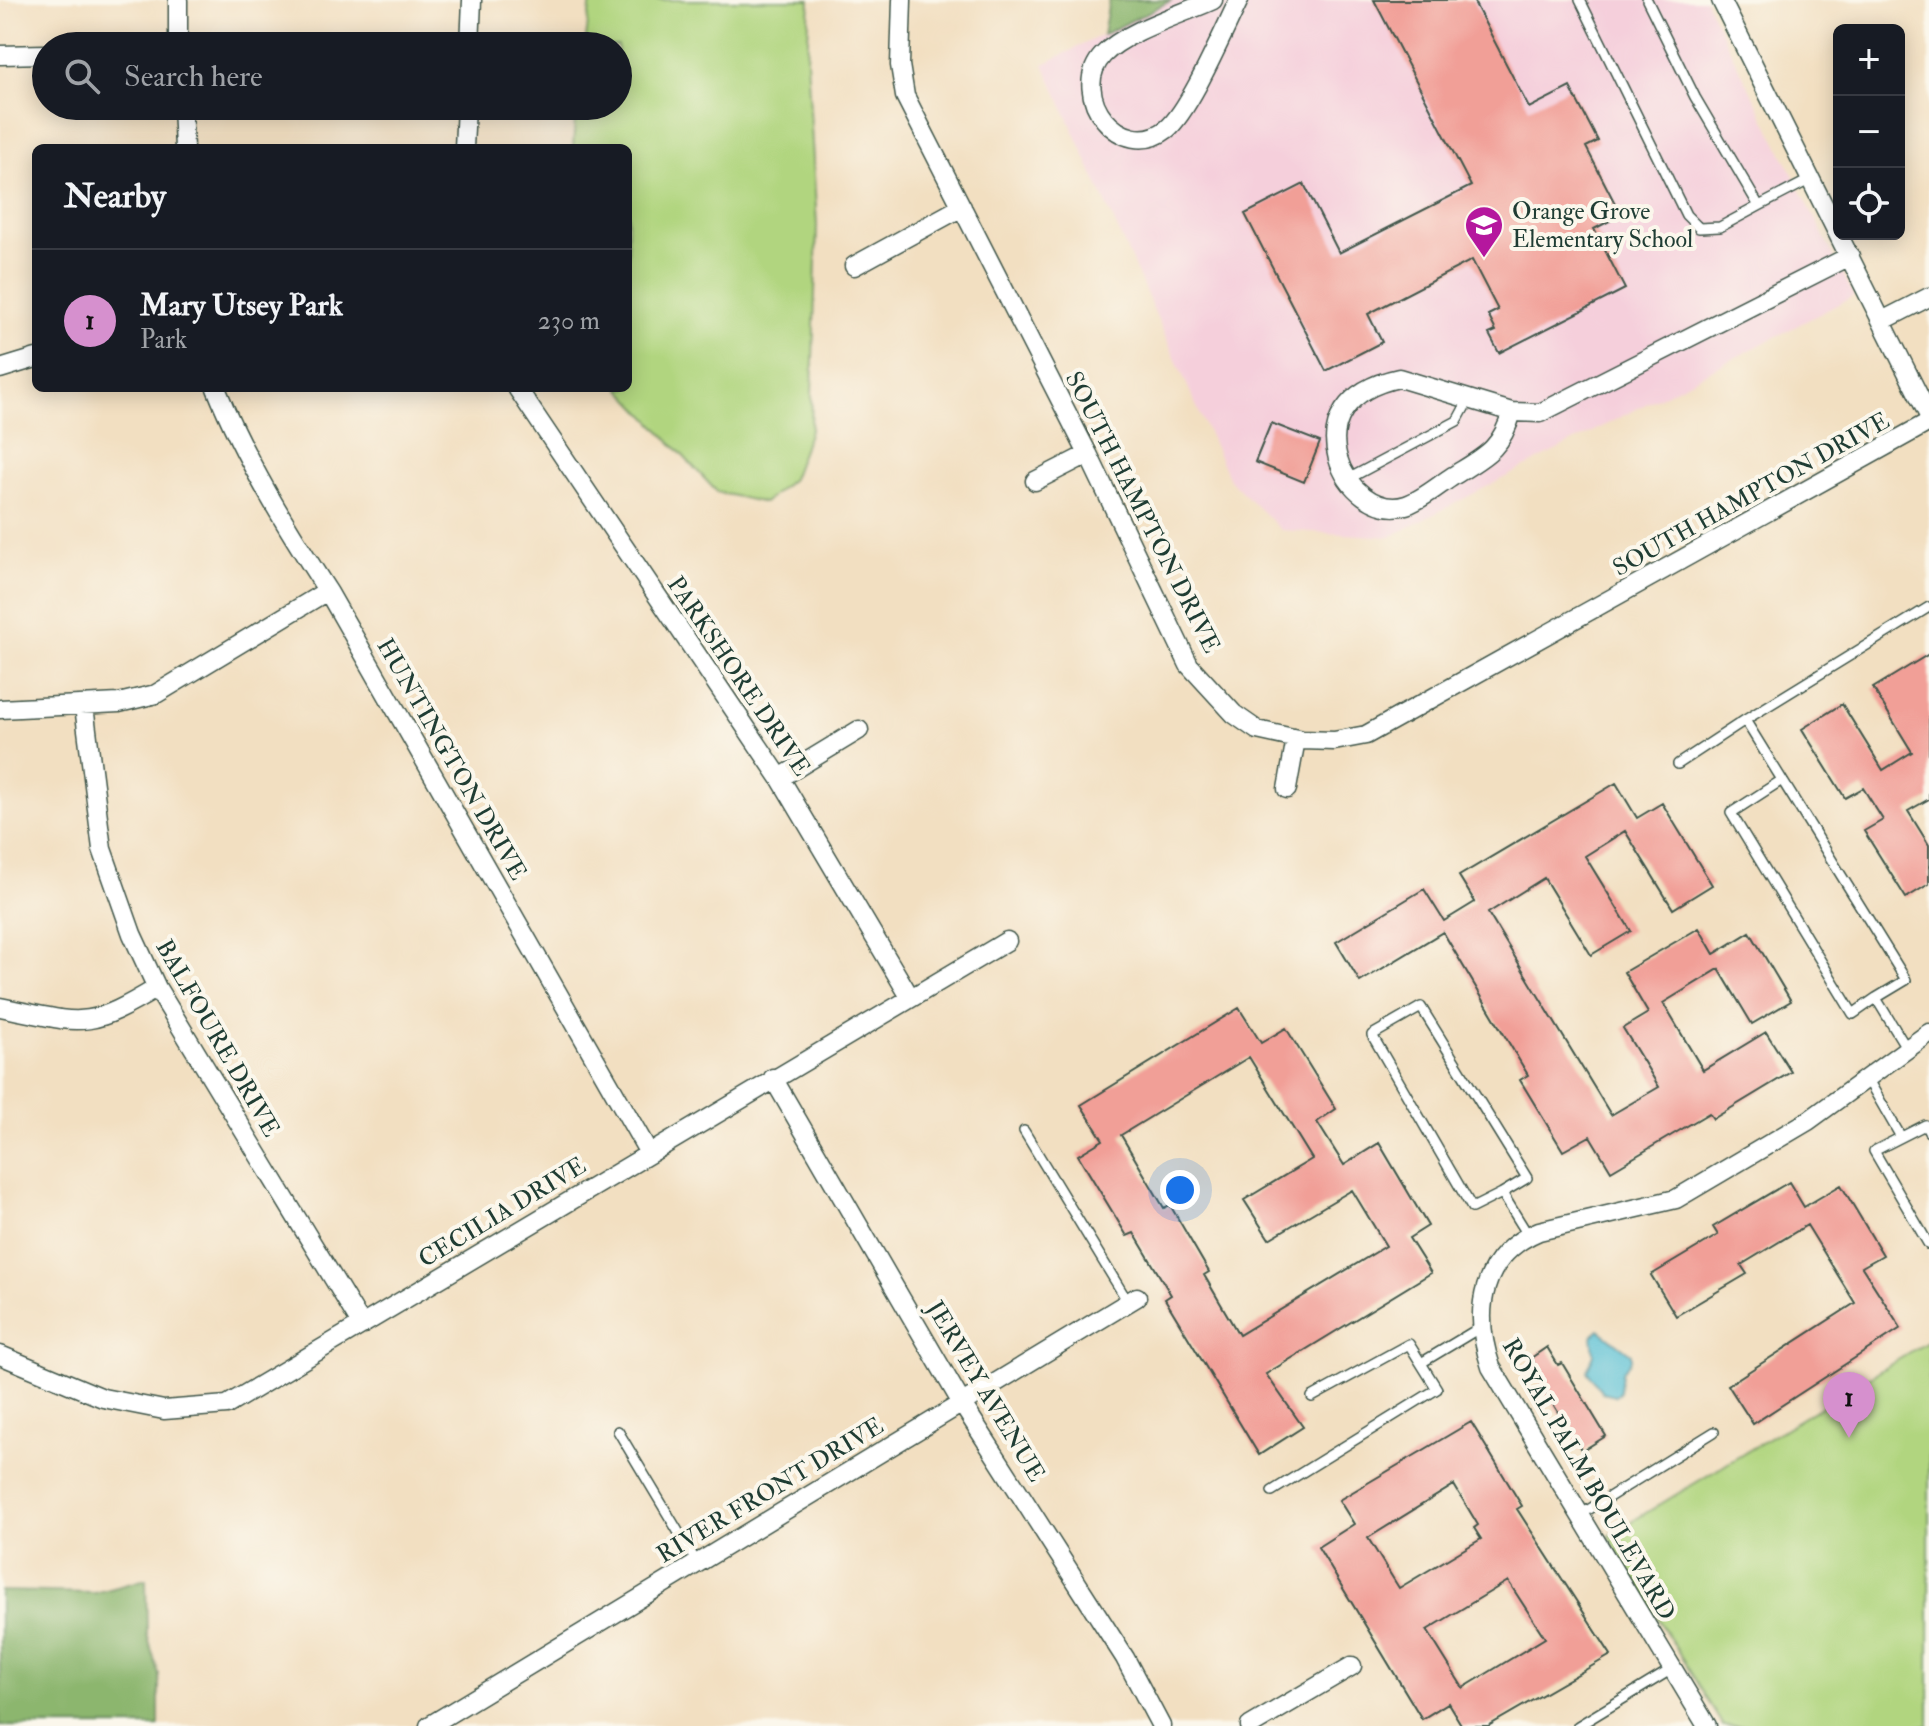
<!DOCTYPE html>
<html lang="en">
<head>
<meta charset="utf-8">
<style>
  :root { --surface:#171b24; --page:#242831; --text:#f1f3f6; --muted:#9ea1a6; --line:#363941; --accent:#d690ce }
  body { margin:0; font-family:"IM FELL Double Pica",serif; background:var(--page); color:var(--text) }
  .controls { position:absolute; right:24px; top:24px; display:grid; overflow:hidden; border-radius:12px; box-shadow:0 4px 20px #0003 }
  .controls button { width:72px; height:72px; display:grid; place-items:center; padding:0; border:0; border-bottom:2px solid var(--line); background:var(--surface); color:var(--text); font:40px sans-serif }
  .you { position:absolute; left:1180px; top:1190px; width:28px; height:28px; margin:-20px; border:6px solid #fff; border-radius:50%; background:#1a73e8; box-shadow:0 0 0 12px #1a73e833 }
  .badge { display:grid; place-items:center; width:52px; height:52px; border-radius:50%; background:var(--accent); color:#111; font-size:26px; font-weight:700 }
  .pin { position:absolute; translate:-50% -66px; filter:drop-shadow(0 2px 4px #0008) }
  .pin::after { content:''; position:absolute; top:42px; width:28px; height:24px; background:inherit; clip-path:polygon(0 0,100% 0,50% 100%) }
  .list { margin:0; padding:0; list-style:none }
  h2 { display:flex; justify-content:space-between; align-items:center; height:104px; margin:0; padding:0 32px; font-size:34px }
  h2 small { font-size:26px; font-weight:400; color:var(--muted) }
  .list li { display:grid; grid-template-columns:52px 1fr auto; gap:24px; align-items:center; box-sizing:border-box; height:144px; padding:0 32px; border-top:2px solid var(--line) }
  .list b { display:block; font-size:30px; white-space:nowrap }
  .list p { margin:0; font-size:26px; white-space:nowrap; color:var(--muted) }
  .list em { font-size:26px; font-style:normal; color:var(--muted) }
  .icon { flex:none; width:44px; height:44px; fill:none; stroke:currentColor; stroke-width:2; stroke-linecap:round; stroke-linejoin:round }
  .map { position:relative; flex:none; width:1929px; height:1726px; overflow:hidden }
  .search { position:absolute; background:var(--surface); box-shadow:0 4px 20px #0003; left:32px; top:32px; width:600px; height:88px; display:flex; align-items:center; gap:20px; box-sizing:border-box; padding:0 28px; border-radius:44px; color:var(--muted); font-size:30px }
  .panel { position:absolute; background:var(--surface); box-shadow:0 4px 20px #0003; left:32px; top:144px; width:600px; height:248px; border-radius:12px }
  .map>svg:first-child { display:block }
  .built { fill:#f5cfdb }
  .green { fill:#b1d57f; stroke:#68895a; stroke-width:2 }
  .forest { fill:#8cb66e; stroke:#567a51; stroke-width:2 }
  .water { fill:#57bfd4; stroke:#3b7e84; stroke-width:2 }
  .building { fill:#f19f97; fill-rule:evenodd }
  .lines { fill:none; stroke-linecap:round; stroke-linejoin:round }
  .service-casing { stroke:#3f5549; stroke-width:12 }
  .minor-casing { stroke:#3f5549; stroke-width:21 }
  .service { stroke:#fff; stroke-width:9 }
  .minor { stroke:#fff; stroke-width:18 }
  .labels { text-anchor:middle; stroke-width:8; stroke-linejoin:round; paint-order:stroke }
  .poi-label { font-size:24px; fill:#1f3d34; stroke:#fbf7ec; text-anchor:start }
  .street-label { font-size:24px; fill:#1f3d34; stroke:#fbf7ec }
</style>
</head>
<body>
<div class="map">
<svg width="1929" height="1726" viewBox="0 0 1929 1726">
  <rect width="100%" height="100%" fill="#fbf7ec"/>
  <filter id="ink" filterUnits="userSpaceOnUse"><feTurbulence type="fractalNoise" baseFrequency=".0125" numOctaves="2"/><feDisplacementMap in="SourceGraphic" scale="16" xChannelSelector="R" yChannelSelector="G"/><feConvolveMatrix kernelMatrix="1 2 1 2 8 2 1 2 1" color-interpolation-filters="sRGB"/></filter>
  <filter id="wash" filterUnits="userSpaceOnUse"><feTurbulence type="fractalNoise" baseFrequency=".006" numOctaves="4" result="noise"/><feDisplacementMap in="SourceGraphic" scale="32" xChannelSelector="R" yChannelSelector="G"/><feGaussianBlur stdDeviation="1.8" result="paint"/><feColorMatrix in="noise" values="0 0 0 0 0 0 0 0 0 0 0 0 0 0 0 0 0 1.4 0 .05"/><feComposite in="paint" operator="in"/></filter>
  <g filter="url(#wash)">
    <rect width="100%" height="100%" fill="#f2dfc1"/>
    <path class="built" d="M1172 0H1705L1854 296 1390 537 1281 530 1229 479 1044 64Z"/>
    <path class="green" d="M591 0H810L807 60 817 225 811 428 792 479 764 503 717 492 620 388H628V148H573L576 106H618V46H585Z
      M1929 1341V1726H1723L1608 1536Z"/>
    <path class="forest" d="M1109 0H1172L1103 35Z
      M146 1579 147 1634 159 1675V1726H0V1591L95 1593Z"/>
    <path class="water" d="M1599 1330 1631 1354V1360L1622 1372 1620 1392 1615 1396 1603 1393 1587 1371 1594 1354 1592 1336Z"/>
    <g id="blocks">
      <path class="building" d="M1374 0H1473L1529 108 1570 87 1598 141 1586 147 1621 215 1594 229 1625 289 1499 353 1489 334 1496 331 1488 315 1498 310 1472 260 1368 314 1382 342 1326 371 1245 214 1304 184 1339 253 1471 186Z
        M1271 423 1320 442 1304 482 1255 462Z
        M1929 654V799L1908 811 1929 845V884L1906 898 1864 831 1883 820 1863 788 1845 798 1802 729 1842 704 1883 770 1912 752 1873 688Z
        M1616 783 1637 818 1662 803 1712 885 1673 909 1625 831 1585 856 1631 931 1591 955 1544 878 1488 913 1611 1115 1659 1087 1623 1028 1648 1013 1624 972 1699 928 1714 954 1750 932 1791 1001 1752 1024 1719 969 1663 1003 1703 1070 1766 1032 1791 1072 1713 1119 1709 1113 1611 1171 1590 1136 1563 1151 1520 1080 1528 1075 1443 932 1360 982 1336 942 1424 889 1444 921 1475 902 1459 876Z
        M1239 1008 1261 1043 1286 1028 1336 1109 1317 1122 1344 1165 1379 1143 1428 1226 1409 1238 1431 1273 1266 1374 1303 1427 1259 1455 1165 1299 1171 1295 1134 1233 1127 1236 1078 1155 1103 1140 1081 1105ZM1249 1057 1312 1159 1244 1200 1269 1239 1352 1190 1386 1246 1239 1335 1204 1275 1209 1272 1170 1205 1164 1208 1121 1135Z
        M1789 1182 1804 1207 1841 1185 1883 1255 1862 1267 1901 1328 1753 1424 1728 1385 1855 1303 1807 1225 1741 1265 1747 1274 1676 1316 1651 1275 1718 1235 1713 1227Z
        M1547 1347 1558 1365 1562 1363 1606 1436 1582 1451 1537 1378 1541 1375 1531 1358Z
        M1471 1422 1522 1506 1517 1509 1611 1655 1488 1726H1462L1448 1703 1422 1719 1318 1547 1354 1524 1339 1500ZM1454 1485 1478 1525 1474 1528 1481 1539 1399 1588 1368 1538ZM1508 1581 1545 1638 1463 1688 1427 1630Z"/>
    </g>
  </g>
  <g filter="url(#ink)">
    <use href="#blocks" fill-opacity="0" stroke="#3f5549" stroke-width="2"/>
    <g class="lines">
      <defs>
        <path id="service" d="M1580 0 1686 215 1699 228 1720 227 1759 206
          M1647 0 1695 97 1759 206 1811 179
          M1348 479 1457 421 1469 399
          M1678 764 1745 720
          M1782 780 1731 813 1853 1014 1876 998
          M1907 1049 1876 998 1906 980 1745 720 1929 607
          M1867 1078 1901 1137
          M1024 1131 1128 1302
          M1929 1132 1925 1125 1874 1151 1929 1245
          M1502 1193 1472 1208 1372 1035 1421 1007 1527 1178 1502 1193 1528 1235
          M1421 1363 1481 1327
          M618 1431 697 1563
          M1272 1491 1437 1389 1409 1344 1312 1397
          M1580 1515 1714 1432
          M1578 1726 1672 1669"/>
        <path id="minor" d="M178 0V46
          M902 0 900 65 905 96 1088 454 1189 665 1234 714 1257 730 1302 740 1334 741 1366 735 1929 422
          M1213 0C1183 14 1125 31 1103 55 1067 94 1122 164 1167 129 1190 110 1224 30 1239 0
          M1721 0 1929 416
          M470 46 472 0
          M0 55 46 54
          M182 106 184 148
          M464 148 466 106
          M854 266 962 207
          M1882 321 1929 297
          M0 369 36 358
          M216 388C245 460 287 528 329 593L649 1153
          M517 388 780 778 910 997
          M1512 412C1501 450 1485 456 1453 476 1439 485 1422 500 1406 505 1347 523 1285 402 1399 378L1512 412 1540 413 1850 256
          M1035 481 1088 454
          M84 706 102 849 132 934 157 988 361 1324
          M0 709 119 703 156 694 327 591
          M780 778 859 730
          M1287 789 1296 739
          M0 1007C80 1023 85 1032 157 988
          M773 1078 961 1402 1125 1658 1161 1726
          M0 1355 103 1398 164 1410 227 1405 1007 941
          M429 1726 1137 1297
          M1250 1726 1352 1666
          M1707 1726 1491 1367C1472 1311 1481 1255 1539 1231L1676 1199 1808 1121 1929 1033"/>
      </defs>
      <use href="#service" class="service-casing"/>
      <use href="#minor" class="minor-casing"/>
      <use href="#service" class="service"/>
      <use href="#minor" class="minor"/>
    </g>
  </g>
  <defs>
    <symbol id="school-pin" viewBox="-11 -11 22 30"><path d="M0 17L-7.5 6A9.5 9.5 0 1 1 7.5 6Z" fill="#b5179e" stroke="#fbf7ec"/><path d="M0-5L7-2L0 1L-7-2ZM-4 1L0 2.5L4 1V4Q0 6-4 4Z" fill="#fff"/></symbol>
  </defs>
  <g fill-rule="evenodd">
    <use href="#school-pin" x="1462" y="203" width="44" height="60"/>
  </g>
  <g class="labels">
    <g class="poi-label">
      <text x="1512" y="219">Orange Grove<tspan x="1512" dy="28">Elementary School</tspan></text>
    </g>
    <g class="street-label">
      <text transform="translate(1751 494) rotate(-29)" y="8">SOUTH HAMPTON DRIVE</text>
      <text transform="translate(1143 512) rotate(63)" y="8">SOUTH HAMPTON DRIVE</text>
      <text transform="translate(739 676) rotate(56)" y="8">PARKSHORE DRIVE</text>
      <text transform="translate(452 759) rotate(60)" y="8">HUNTINGTON DRIVE</text>
      <text transform="translate(218 1038) rotate(60)" y="8">BALFOURE DRIVE</text>
      <text transform="translate(502 1212) rotate(-31)" y="8">CECILIA DRIVE</text>
      <text transform="translate(986 1391) rotate(59)" y="8">JERVEY AVENUE</text>
      <text transform="translate(1589 1479) rotate(60)" y="8">ROYAL PALM BOULEVARD</text>
      <text transform="translate(770 1490) rotate(-31)" y="8">RIVER FRONT DRIVE</text>
    </g>
  </g>
</svg>
<div class="controls">
<button>+</button>
<button>−</button>
<button><svg class="icon" aria-label="locate" viewBox="0 0 24 24"><circle cx="12" cy="12" r="6"/><path d="M12 2v4M12 18v4M2 12h4M18 12h4"/></svg></button>
</div>
<div class="you"></div>
<div class="pin badge" style="left:1849px;top:1438px">1</div>
<div class="search"><svg class="icon" aria-label="search" viewBox="0 0 24 24"><circle cx="10" cy="10" r="6"/><path d="M15 15l6 6"/></svg>Search here</div>
<section class="panel">
<h2>Nearby<small></small></h2>
<ul class="list">
<li><span class="badge">1</span><div><b>Mary Utsey Park</b><p>Park</p></div><em>230 m</em></li>
</ul>
</section>
</div>
</body>
</html>
